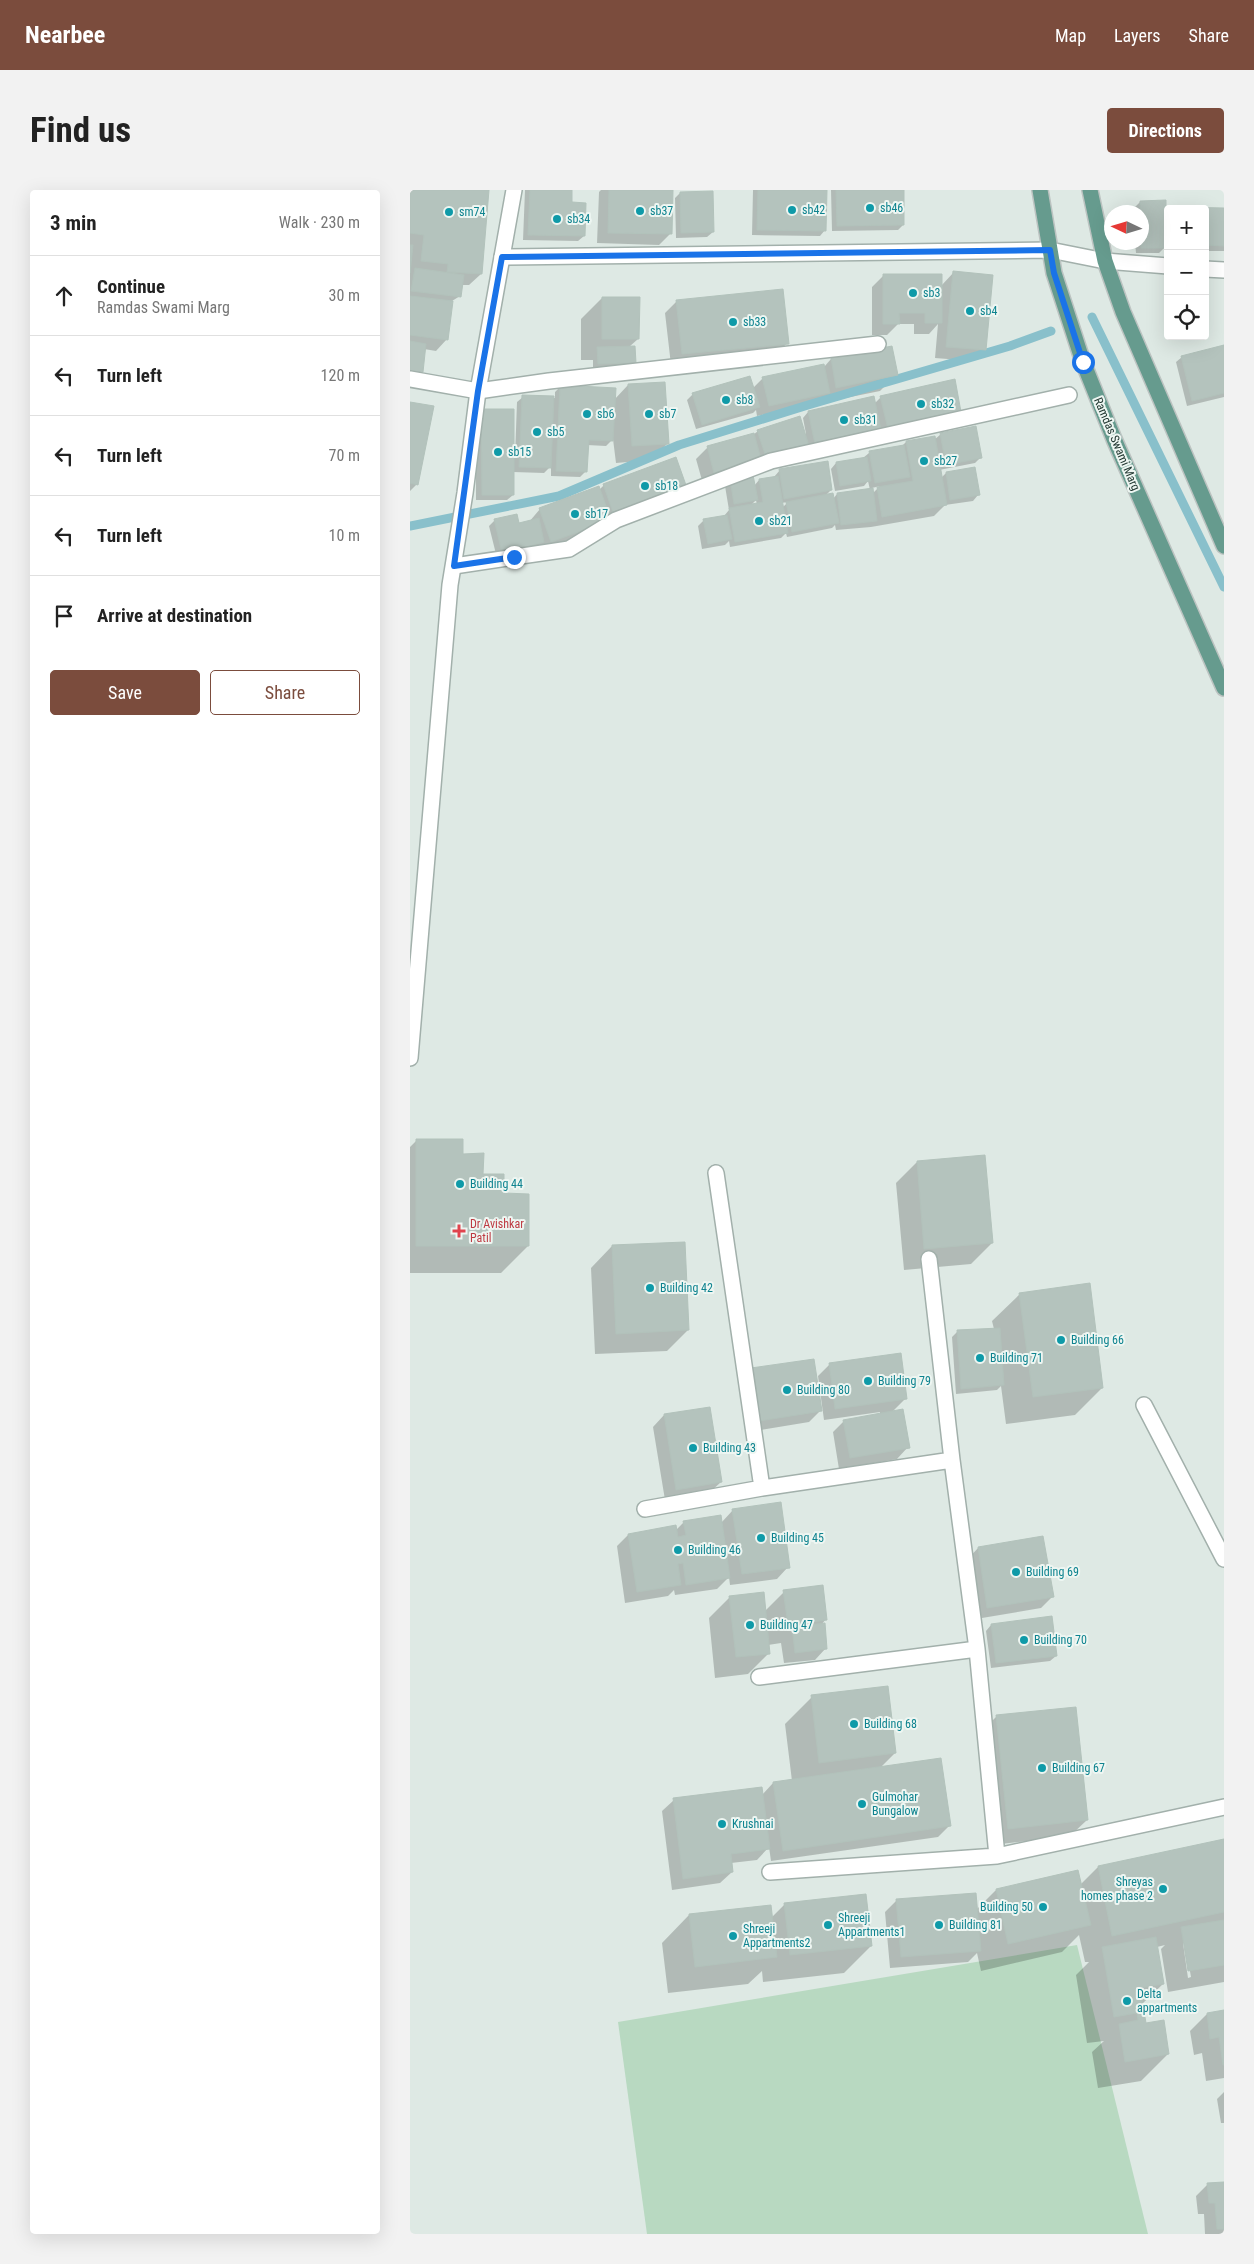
<!DOCTYPE html>
<html lang="en">
<head>
<meta charset="utf-8">
<style>
  :root { --surface:#fff; --page:#f2f2f2; --text:#222; --muted:#767676; --line:#e0e0e0; --accent:#7b4c3d }
  body { margin:0; font-family:"Roboto Condensed",sans-serif; background:var(--page); color:var(--text) }
  .controls { position:absolute; right:15px; top:15px; display:grid; overflow:hidden; border-radius:5px; box-shadow:0 5px 20px #0002 }
  .controls button { width:45px; height:45px; display:grid; place-items:center; padding:0; border:0; border-bottom:1px solid var(--line); background:var(--surface); color:var(--text); font:25px sans-serif }
  .compass { position:absolute; left:694px; top:15px; width:45px; height:45px; border-radius:50%; background:var(--surface); box-shadow:0 5px 20px #0002; rotate:274deg }
  .stop { position:absolute; width:15px; height:15px; margin:-11px; border:4px solid #1a73e8; border-radius:50%; background:#fff }
  .stop.end { background:#1a73e8; border-color:#fff; box-shadow:0 1px 5px #0008 }
  .list { margin:0; padding:0; list-style:none }
  h2 { display:flex; justify-content:space-between; align-items:center; height:65px; margin:0; padding:0 20px; font-size:21px }
  h2 small { font-size:16px; font-weight:400; color:var(--muted) }
  .list li { display:grid; grid-template-columns:32px 1fr auto; gap:15px; align-items:center; box-sizing:border-box; height:80px; padding:0 20px; border-top:1px solid var(--line) }
  .list b { display:block; font-size:19px; white-space:nowrap }
  .list p { margin:0; font-size:16px; white-space:nowrap; color:var(--muted) }
  .list em { font-size:16px; font-style:normal; color:var(--muted) }
  .actions { display:flex; gap:10px; padding:15px 20px }
  .actions a { flex:1; padding:11px 0; border:1px solid var(--accent); border-radius:5px; text-align:center; font-size:18px; color:var(--accent) }
  .actions .main { background:var(--accent); color:#fff }
  .icon { flex:none; width:28px; height:28px; fill:none; stroke:currentColor; stroke-width:2; stroke-linecap:round; stroke-linejoin:round }
  .map { position:relative; flex:none; width:814px; height:2044px; overflow:hidden; border-radius:5px }
  header { display:flex; align-items:center; gap:30px; box-sizing:border-box; height:70px; padding:0 25px; background:var(--accent); color:#fff }
  header strong { font-size:24px }
  nav { display:flex; gap:28px; margin-inline-start:auto; font-size:18px }
  .intro { display:flex; align-items:center; justify-content:space-between; box-sizing:border-box; height:120px; padding:0 30px }
  h1 { margin:0; font-size:35px }
  .button { padding:12px 22px; border-radius:5px; background:var(--accent); color:#fff; font-size:18px; font-weight:700 }
  main { display:flex; gap:30px; padding:0 30px }
  aside { flex:1; background:var(--surface); border-radius:5px; box-shadow:0 5px 20px #0002 }
  .map>svg:first-child { display:block }
  .green { fill:#b8d9c1 }
  .shadow { fill:#0003; fill-rule:evenodd }
  .lines { fill:none; stroke-linecap:round; stroke-linejoin:round }
  .stream { stroke:#89c0cb; stroke-width:9 }
  .building { fill:#b4c3bd; stroke:#b2c2bb }
  .minor-casing { stroke:#a2b0ab; stroke-width:18 }
  .tertiary-casing { stroke:#a2b0ab; stroke-width:18 }
  .primary-casing { stroke:#bcc3c1; stroke-width:18 }
  .minor { stroke:#fff; stroke-width:15 }
  .tertiary { stroke:#fff; stroke-width:15 }
  .primary { stroke:#669b8e; stroke-width:15 }
  .route { stroke:#1a73e8; stroke-width:6 }
  .culture-dot { fill:#0f9aa8; stroke:#eef6f2; stroke-width:2 }
  .health-dot { fill:#e0444e; stroke:#eef6f2; stroke-width:2 }
  .labels { text-anchor:middle; stroke-width:4; stroke-linejoin:round; paint-order:stroke }
  .culture-label { font-size:12px; fill:#0d838f; stroke:#eef6f2; text-anchor:start }
  .street-label { font-size:12px; fill:#213731; stroke:#eef6f2 }
  .health-label { font-size:12px; fill:#be3a42; stroke:#eef6f2; text-anchor:start }
</style>
</head>
<body>
<header>
<strong>Nearbee</strong>
<nav><a>Map</a><a>Layers</a><a>Share</a></nav>
</header>
<div class="intro"><h1>Find us</h1><a class="button">Directions</a></div>
<main>
<aside>
<h2>3 min<small>Walk · 230 m</small></h2>
<ul class="list">
<li><svg class="icon" aria-label="ahead" viewBox="0 0 24 24"><path d="M12 20V5M6 11l6-6 6 6"/></svg><div><b>Continue</b><p>Ramdas Swami Marg</p></div><em>30 m</em></li>
<li><svg class="icon" aria-label="left" viewBox="0 0 24 24"><path d="M17 20v-9H6M10 6l-5 5 5 5"/></svg><div><b>Turn left</b></div><em>120 m</em></li>
<li><svg class="icon" aria-label="left" viewBox="0 0 24 24"><path d="M17 20v-9H6M10 6l-5 5 5 5"/></svg><div><b>Turn left</b></div><em>70 m</em></li>
<li><svg class="icon" aria-label="left" viewBox="0 0 24 24"><path d="M17 20v-9H6M10 6l-5 5 5 5"/></svg><div><b>Turn left</b></div><em>10 m</em></li>
<li><svg class="icon" aria-label="arrive" viewBox="0 0 24 24"><path d="M6 21V4h12l-3 4 3 4H6"/></svg><div><b>Arrive at destination</b></div></li>
</ul>
<div class="actions"><a class="main">Save</a><a>Share</a></div>
</aside>
<div class="map">
<svg width="814" height="2044" viewBox="0 0 814 2044">
  <rect width="100%" height="100%" fill="#dee9e4"/>
  <path class="green" d="M667 1755 738 2044H237L208 1832Z"/>
  <path class="shadow" d="M0 0H78L71 84 59 95H51L50 106 42 111 37 149 26 161 14 159 11 182 6 187H0Z
    M115 0H161L160 14 174 46 168 51 113 50Z
    M191 0H261L260 44 249 55 187 53 189 2Z
    M343 0H416L415 40 410 46 342 45Z
    M421 0H492L493 35 488 40 422 41Z
    M270 3 303 42 297 47 266 48 265 8Z
    M730 12 755 57 749 63H726L725 52H732V22H725V17Z
    M769 18 814 19V61H795V19Z
    M544 82 575 160 563 171 525 168 528 134 519 144H504V134H488L477 145H462V97L474 85 531 96Z
    M192 108 228 149 219 157 225 172 219 178 183 179V170H171V129Z
    M267 111 377 153 366 165 261 175 255 123Z
    M814 156V207L777 216 766 172 772 167Z
    M421 169 487 184 470 201 347 226 346 220 343 223 286 239 277 210 283 204 343 198 353 188 414 177Z
    M218 195 258 253 241 270 206 273 202 241 201 251 196 256 177 255 176 281 170 287 141 286V276L134 283 103 282V305L97 310H66V226L105 267 107 212 113 207 145 208V202L151 196 204 210Z
    M471 207 550 222 293 294 286 269 298 257 343 245 348 241 396 244 393 228 398 222 464 214Z
    M0 213 7 294 0 301Z
    M531 244 570 268 565 273 529 280 531 288 536 283 568 305 563 311 535 315 524 326 461 337 426 340 425 335 422 338 377 347 376 343 371 348 320 357 319 351 315 355 292 359 288 336 294 330 314 326 319 320 315 296 320 291 344 296 349 290 364 287 370 280 421 300 415 306 423 309 427 304 460 300 458 291 454 296 425 301 421 279 426 273 453 268 459 263 492 256 496 252 524 250ZM470 296 463 303 462 298ZM346 310 347 315 340 316ZM378 312 372 318 371 313Z
    M194 295 276 298 188 342 130 363 87 368 79 336 84 331 106 325 109 335 119 332 130 319 189 300Z
    M7 950 51 965 93 1004 118 1056 91 1083H0V957Z
    M507 972 582 1053 561 1074 494 1080 486 993Z
    M202 1056 278 1140 257 1161 185 1164 181 1078Z
    M610 1104 692 1198 665 1225 596 1234 591 1196 587 1200 546 1204 542 1147 547 1142 584 1139 582 1131Z
    M420 1174 495 1209 482 1222 498 1257 487 1269 429 1279 423 1242 434 1231 470 1224V1222L414 1230 408 1186Z
    M342 1179 410 1221 399 1232 338 1242Z
    M254 1225 311 1292 299 1303 255 1310 243 1237Z
    M323 1320 378 1377 367 1389 320 1395 319 1387 307 1399 265 1405 264 1400 258 1406 215 1413 207 1356 218 1345 266 1340 274 1332 311 1333Z
    M568 1358 642 1407 631 1418 566 1429 557 1370Z
    M374 1402 416 1429 411 1435 416 1458 405 1470 374 1473 371 1453 358 1455 359 1463 338 1484 305 1488 299 1428 320 1407 355 1421Z
    M581 1435 646 1466 640 1471 581 1478 576 1441Z
    M402 1507 485 1563 470 1578 539 1636 528 1647 361 1671 359 1657 347 1670 321 1673 322 1682 310 1693 262 1700 252 1621 264 1610 352 1605 363 1593 382 1591 375 1534Z
    M587 1526 677 1630 660 1646 582 1655 570 1543Z
    M814 1651V1792L758 1802 751 1759 755 1755 747 1757 753 1794 732 1814 735 1835 758 1864 731 1891 688 1898 682 1862 694 1851 677 1853 666 1785 679 1772H675L669 1745 652 1762 571 1781 567 1763 558 1772 480 1778 475 1722 487 1710 566 1720 586 1700 670 1695 688 1677ZM773 1753H775L781 1787 778 1788Z
    M375 1714 461 1756 434 1783 353 1792 352 1781 338 1794 258 1803 252 1753 279 1725 361 1728Z
    M814 1821V1888L796 1891 792 1863 784 1865 780 1841 797 1824Z
    M814 1902V1933H811L807 1909Z
    M814 1993V2044H795L794 2024H788L786 2006 798 1994Z"/>
  <g class="lines">
    <path class="stream" d="M682 127 814 397
      M0 336 149 306 269 255 398 215 600 156 641 141"/>
  </g>
  <path class="building" d="M0 0H79L72 84 37 82 38 74 11 71 14 45 0 43Z
    M120 0H162V12L176 13 175 46 118 45Z
    M199 0H263L262 44 198 43Z
    M348 0H417L416 41 347 40Z
    M426 0H494V35L427 36Z
    M303 1 304 42 271 43 270 2Z
    M756 10V58H731L730 11Z
    M768 17 814 18V56L795 55V19Z
    M0 55H3L0 83Z
    M5 78 54 85 51 107 1 101Z
    M543 81 583 85 576 160 536 157Z
    M473 84H532V133H515V123H489L490 134H473Z
    M373 99 379 154 272 164 266 110Z
    M0 106 43 111 38 150 0 145Z
    M192 107H230L229 149H192Z
    M0 151 16 154 13 182 0 181Z
    M814 155V203L782 211 771 166Z
    M225 156 226 173 188 174 187 157Z
    M482 156 488 185 426 198 421 168Z
    M414 174 420 203 359 216 352 187Z
    M340 186 350 217 292 235 282 203Z
    M545 189 551 222 478 239 470 206Z
    M255 192 259 254 222 256 218 194Z
    M150 195 206 198 203 251 179 250 177 282 146 281Z
    M112 205 144 206 141 278 109 277Z
    M464 206 471 240 405 254 398 221Z
    M0 212 24 216 8 295 0 293Z
    M71 219H104V305H72Z
    M390 226 399 256 357 270 347 240Z
    M566 236 572 268 536 275 530 243Z
    M344 243 351 269 304 283 297 256Z
    M525 246 537 315 472 327 467 297 503 291 496 251Z
    M494 255 500 287 465 293 459 261Z
    M266 267 277 298 204 325 193 294Z
    M457 267 461 291 430 296 426 272Z
    M418 271 422 300 374 309 369 279Z
    M565 277 570 305 540 310 536 282Z
    M343 285 348 310 324 314 320 289Z
    M368 286 378 343 325 352 319 318 353 312 349 289Z
    M189 296 201 330 141 352 129 318Z
    M463 298 467 331 431 335 427 303Z
    M423 303 429 333 382 342 376 312Z
    M107 324 109 333 129 328 134 352 92 363 84 329Z
    M317 325 322 349 298 354 293 329Z
    M6 949H53V964L74 963 73 984H94V1003L119 1004V1056H6Z
    M575 965 583 1053 514 1059 507 971Z
    M275 1052 279 1140 206 1144 202 1055Z
    M680 1093 693 1198 623 1207 609 1103Z
    M590 1138 594 1195 551 1199 547 1140Z
    M491 1163 497 1209 425 1219 419 1173Z
    M404 1169 412 1221 349 1231 341 1178Z
    M300 1217 312 1292 266 1300 254 1224Z
    M493 1219 500 1258 440 1268 433 1230Z
    M371 1312 380 1378 332 1384 322 1319Z
    M311 1325 320 1388 276 1395 273 1373 268 1374 271 1395 227 1402 218 1344 266 1335 268 1347 276 1345 273 1331Z
    M633 1346 644 1407 577 1418 568 1357Z
    M413 1395 417 1430 378 1435 373 1400Z
    M354 1402 360 1464 326 1467 319 1406Z
    M642 1426 647 1466 586 1473 581 1434Z
    M415 1433 417 1459 385 1463 382 1437Z
    M478 1496 486 1563 409 1573 401 1505Z
    M666 1517 678 1630 598 1639 586 1525Z
    M531 1568 541 1636 373 1661 363 1592Z
    M352 1597 360 1659 321 1664 323 1682 273 1689 263 1608Z
    M814 1649V1722L702 1746 688 1676Z
    M668 1680 681 1735 598 1754 586 1699Z
    M566 1703 571 1761 491 1767 486 1709Z
    M456 1704 462 1756 380 1765 374 1713Z
    M361 1715 367 1767 285 1777 279 1724Z
    M814 1730V1775L778 1781 771 1737Z
    M746 1747 754 1794 730 1798 736 1833 754 1830 759 1864 715 1872 709 1834 728 1830 727 1823 704 1827 692 1757Z
    M814 1820V1875H813L809 1847 800 1849 797 1823Z
    M814 1992V2039H807L805 2013H799L797 1993Z"/>
  <g class="lines">
    <defs>
      <path id="minor" d="M92 67 640 60 695 71 758 76
        M795 79 814 80
        M0 189 68 201 139 191 468 154
        M44 376 159 359 206 330 361 271 659 205
        M306 983 352 1298 542 1270 567 1459 587 1666 814 1617
        M519 1069 542 1270
        M734 1215 814 1369
        M235 1319 352 1298
        M349 1487 567 1459
        M360 1682 587 1666"/>
      <path id="tertiary" d="M0 868 40 395 55 303 68 201 104 0"/>
      <path id="primary" d="M630 0 644 83 673 172 704 249 814 498
        M680 0 695 71 713 122 814 356"/>
    </defs>
    <use href="#minor" class="minor-casing"/>
    <use href="#tertiary" class="tertiary-casing"/>
    <use href="#primary" class="primary-casing"/>
    <use href="#minor" class="minor"/>
    <use href="#tertiary" class="tertiary"/>
    <use href="#primary" class="primary"/>
  </g>
  <g class="lines">
    <path class="route" d="M104 367 44 376 68 201 92 67 640 60 644 83 673 172"/>
  </g>
  <g class="culture-dot">
    <circle cx="460" cy="18" r="5"/>
    <circle cx="382" cy="20" r="5"/>
    <circle cx="230" cy="21" r="5"/>
    <circle cx="39" cy="22" r="5"/>
    <circle cx="147" cy="29" r="5"/>
    <circle cx="503" cy="103" r="5"/>
    <circle cx="560" cy="121" r="5"/>
    <circle cx="323" cy="132" r="5"/>
    <circle cx="316" cy="210" r="5"/>
    <circle cx="511" cy="214" r="5"/>
    <circle cx="177" cy="224" r="5"/>
    <circle cx="239" cy="224" r="5"/>
    <circle cx="434" cy="230" r="5"/>
    <circle cx="127" cy="242" r="5"/>
    <circle cx="88" cy="262" r="5"/>
    <circle cx="514" cy="271" r="5"/>
    <circle cx="235" cy="296" r="5"/>
    <circle cx="165" cy="324" r="5"/>
    <circle cx="349" cy="331" r="5"/>
    <circle cx="50" cy="994" r="5"/>
    <circle cx="240" cy="1098" r="5"/>
    <circle cx="651" cy="1150" r="5"/>
    <circle cx="570" cy="1168" r="5"/>
    <circle cx="458" cy="1191" r="5"/>
    <circle cx="377" cy="1200" r="5"/>
    <circle cx="283" cy="1258" r="5"/>
    <circle cx="351" cy="1348" r="5"/>
    <circle cx="268" cy="1360" r="5"/>
    <circle cx="606" cy="1382" r="5"/>
    <circle cx="340" cy="1435" r="5"/>
    <circle cx="614" cy="1450" r="5"/>
    <circle cx="444" cy="1534" r="5"/>
    <circle cx="632" cy="1578" r="5"/>
    <circle cx="452" cy="1614" r="5"/>
    <circle cx="312" cy="1634" r="5"/>
    <circle cx="753" cy="1699" r="5"/>
    <circle cx="633" cy="1717" r="5"/>
    <circle cx="418" cy="1735" r="5"/>
    <circle cx="529" cy="1735" r="5"/>
    <circle cx="323" cy="1746" r="5"/>
    <circle cx="717" cy="1811" r="5"/>
  </g>
  <path class="health-dot" d="M46.5 1033.5h5v5h5v5h-5v5h-5v-5h-5v-5h5z"/>
  <g class="labels">
    <g class="culture-label">
      <text x="470" y="22">sb46</text>
      <text x="392" y="24">sb42</text>
      <text x="240" y="25">sb37</text>
      <text x="49" y="26">sm74</text>
      <text x="157" y="33">sb34</text>
      <text x="513" y="107">sb3</text>
      <text x="570" y="125">sb4</text>
      <text x="333" y="136">sb33</text>
      <text x="326" y="214">sb8</text>
      <text x="521" y="218">sb32</text>
      <text x="187" y="228">sb6</text>
      <text x="249" y="228">sb7</text>
      <text x="444" y="234">sb31</text>
      <text x="137" y="246">sb5</text>
      <text x="98" y="266">sb15</text>
      <text x="524" y="275">sb27</text>
      <text x="245" y="300">sb18</text>
      <text x="175" y="328">sb17</text>
      <text x="359" y="335">sb21</text>
      <text x="60" y="998">Building 44</text>
      <text x="250" y="1102">Building 42</text>
      <text x="661" y="1154">Building 66</text>
      <text x="580" y="1172">Building 71</text>
      <text x="468" y="1195">Building 79</text>
      <text x="387" y="1204">Building 80</text>
      <text x="293" y="1262">Building 43</text>
      <text x="361" y="1352">Building 45</text>
      <text x="278" y="1364">Building 46</text>
      <text x="616" y="1386">Building 69</text>
      <text x="350" y="1439">Building 47</text>
      <text x="624" y="1454">Building 70</text>
      <text x="454" y="1538">Building 68</text>
      <text x="642" y="1582">Building 67</text>
      <text x="462" y="1611">Gulmohar<tspan x="462" dy="14">Bungalow</tspan></text>
      <text x="322" y="1638">Krushnai</text>
      <text x="743" y="1696" text-anchor="end">Shreyas<tspan x="743" dy="14">homes phase 2</tspan></text>
      <text x="623" y="1721" text-anchor="end">Building 50</text>
      <text x="428" y="1732">Shreeji<tspan x="428" dy="14">Appartments1</tspan></text>
      <text x="539" y="1739">Building 81</text>
      <text x="333" y="1743">Shreeji<tspan x="333" dy="14">Appartments2</tspan></text>
      <text x="727" y="1808">Delta<tspan x="727" dy="14">appartments</tspan></text>
    </g>
    <g class="street-label">
      <text transform="translate(707 254) rotate(67)" y="4">Ramdas Swami Marg</text>
    </g>
    <g class="health-label">
      <text x="60" y="1038">Dr Avishkar<tspan x="60" dy="14">Patil</tspan></text>
    </g>
  </g>
</svg>
<div class="controls">
<button>+</button>
<button>−</button>
<button><svg class="icon" aria-label="locate" viewBox="0 0 24 24"><circle cx="12" cy="12" r="6"/><path d="M12 2v4M12 18v4M2 12h4M18 12h4"/></svg></button>
</div>
<svg class="compass" viewBox="-18 -18 36 36"><path d="M0-13l5 13h-10z" fill="#e53935"/><path d="M0 13l5-13h-10z" fill="#767676"/></svg>
<div class="stop" style="left:673px;top:172px"></div>
<div class="stop end" style="left:104px;top:367px"></div>
</div>
</main>
</body>
</html>
